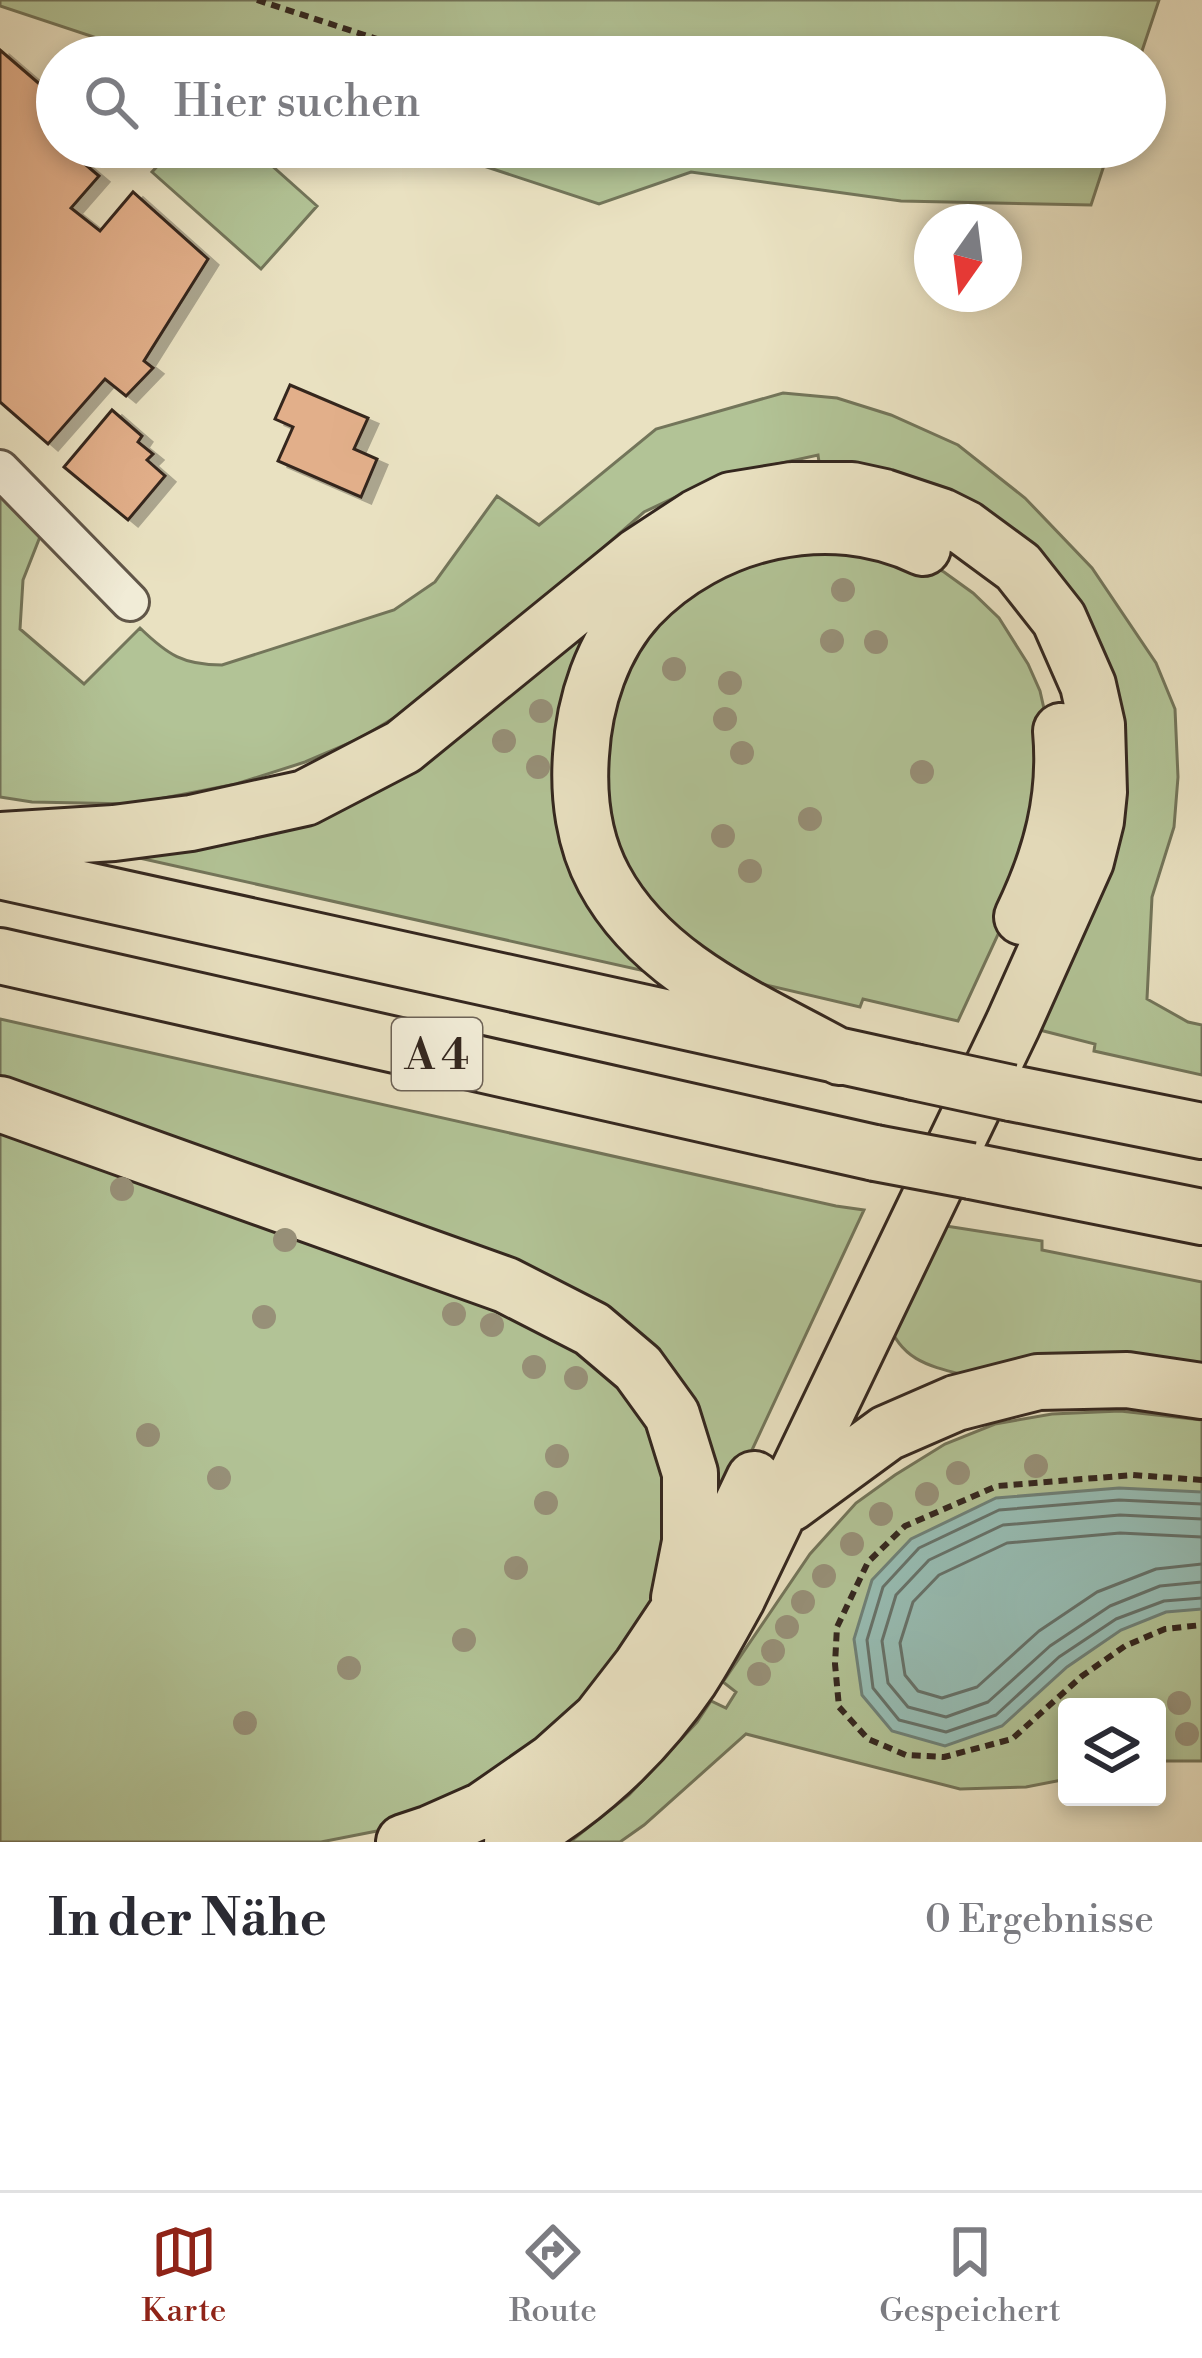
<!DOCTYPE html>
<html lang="de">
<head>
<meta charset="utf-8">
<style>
  :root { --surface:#fff; --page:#f2f2f3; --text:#2b2b33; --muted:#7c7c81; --line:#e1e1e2; --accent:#8f2418 }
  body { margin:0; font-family:"Libre Bodoni",serif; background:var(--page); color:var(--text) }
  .controls { position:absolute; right:36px; bottom:36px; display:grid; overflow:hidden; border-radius:12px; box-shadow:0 6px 18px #0003 }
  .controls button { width:108px; height:108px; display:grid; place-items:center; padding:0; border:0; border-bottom:3px solid var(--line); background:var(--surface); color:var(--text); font:60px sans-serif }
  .compass { position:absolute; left:914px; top:204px; width:108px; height:108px; border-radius:50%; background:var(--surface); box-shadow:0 6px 18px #0003; rotate:194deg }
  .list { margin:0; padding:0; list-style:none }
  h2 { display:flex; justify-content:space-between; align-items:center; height:156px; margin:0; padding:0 48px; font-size:51px }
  h2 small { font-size:39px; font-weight:400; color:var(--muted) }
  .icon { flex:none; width:66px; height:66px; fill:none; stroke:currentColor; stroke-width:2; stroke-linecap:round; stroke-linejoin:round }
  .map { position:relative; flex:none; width:1202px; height:1842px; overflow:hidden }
  .search { position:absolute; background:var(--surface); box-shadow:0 6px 18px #0003; left:36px; right:36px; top:36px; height:132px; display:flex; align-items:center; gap:30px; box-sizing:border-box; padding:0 42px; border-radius:66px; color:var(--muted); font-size:45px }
  .sheet { height:348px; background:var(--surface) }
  nav { display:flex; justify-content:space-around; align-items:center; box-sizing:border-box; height:168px; border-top:3px solid var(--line); background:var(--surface); font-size:33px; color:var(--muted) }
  nav a { display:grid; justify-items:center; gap:6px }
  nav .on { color:var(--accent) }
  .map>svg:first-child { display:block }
  .green { fill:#b2c396; stroke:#73755a; stroke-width:3 }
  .water { fill:#97bdb4; stroke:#6f8178; stroke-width:3 }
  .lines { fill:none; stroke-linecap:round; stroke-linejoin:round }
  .shore { stroke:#66726a; stroke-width:3 }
  .building { fill:#e2af8a; stroke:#34271f; stroke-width:3; filter:url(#shadow) }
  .minor-casing { stroke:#615648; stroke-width:42 }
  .highway-casing { stroke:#34271f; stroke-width:60 }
  .path { stroke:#34271f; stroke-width:6; stroke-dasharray:9 6; stroke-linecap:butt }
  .minor { stroke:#f1ecd7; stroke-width:36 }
  .highway { stroke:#e9e1c1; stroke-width:54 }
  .highway-bridge-casing { stroke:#34271f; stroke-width:60; stroke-linecap:butt }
  .highway-bridge { stroke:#e9e1c1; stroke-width:54 }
  .tree { fill:#979078 }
  .labels { text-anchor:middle; stroke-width:10; stroke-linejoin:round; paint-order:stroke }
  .shield { fill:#f1ecd7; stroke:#6d6256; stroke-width:3 }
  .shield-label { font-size:42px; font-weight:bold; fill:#34271f }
</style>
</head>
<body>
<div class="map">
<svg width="1202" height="1842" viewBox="0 0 1202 1842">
  <defs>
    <filter id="shadow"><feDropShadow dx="10" dy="6" stdDeviation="0" flood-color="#0004"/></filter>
  </defs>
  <rect width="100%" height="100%" fill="#e9e1c1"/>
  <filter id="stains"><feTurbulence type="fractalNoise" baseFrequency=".00167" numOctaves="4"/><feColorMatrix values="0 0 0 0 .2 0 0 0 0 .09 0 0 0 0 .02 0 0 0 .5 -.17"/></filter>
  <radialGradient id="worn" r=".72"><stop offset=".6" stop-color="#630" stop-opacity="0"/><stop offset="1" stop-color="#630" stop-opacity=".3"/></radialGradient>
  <path class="green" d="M0 0H1159L1140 57H154L0 6Z
    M175 147H251L317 206 261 269 152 172Z
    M426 147H1110L1091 205 901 201 691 172 599 204Z
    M783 393 837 398 891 415 958 445 1025 498 1092 568 1156 663 1175 709 1178 777 1174 827 1152 897 1147 999 1188 1022 1202 1025V1075L1094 1051 1095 1044 1028 1027 1076 614 793 469 819 462 818 455 718 477 644 512 440 690 359 739 305 762 236 784 133 804 32 802 0 797V486L43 529 23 580 20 629 84 684 140 628C168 655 183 665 222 665L394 610 435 582 497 496 539 525 656 429Z
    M788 540 920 560 944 572 973 593 999 618 1028 664 1040 691 1047 722 1025 876 958 1021 863 999 860 1007 736 978 708 966 618 874 597 736 651 617Z
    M627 589 569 727 667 976 117 853 199 839Z
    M0 1019 836 1206 864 1210 745 1465 714 1522 648 1354 0 1092Z
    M0 1121 537 1314 662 1421 668 1576 621 1661 540 1745 432 1812 377 1831 321 1842H0Z
    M946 1226 1042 1241V1250L1202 1282V1373L968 1376C929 1366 901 1361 887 1320Z
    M1120 1411 1202 1420V1761H1157V1707H1067V1779L1026 1787 960 1789 746 1734 644 1825 620 1842H570L629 1795 697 1722 711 1701 726 1708 736 1692 723 1682 810 1554 856 1503 895 1475 945 1444 995 1424 1052 1414Z"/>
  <path class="water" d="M1119 1488 1202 1492V1609L1166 1612 1121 1630 1067 1667 1002 1726 945 1746 892 1731 862 1695 854 1639 872 1580 911 1539 996 1498Z"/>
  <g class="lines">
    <path class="shore" d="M1202 1504 1119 1500 999 1510 919 1548 883 1587 867 1640 873 1688 899 1720 946 1732 996 1715 1059 1657 1116 1619 1164 1601 1202 1598
      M1202 1519 1120 1515 1003 1525 929 1560 896 1595 882 1641 888 1683 908 1707 946 1717 988 1702 1050 1646 1110 1606 1160 1586 1202 1582
      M1202 1537 1120 1533 1007 1543 939 1575 913 1602 900 1643 905 1675 918 1691 942 1698 977 1687 1039 1631 1097 1592 1156 1569 1202 1564"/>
  </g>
  <path class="building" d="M0 50 57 99V147H79L73 154 99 176 71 208 100 231 133 192 208 259 144 361 153 368 126 396 105 379 48 444 0 402Z
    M290 385 368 418 354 449 377 459 361 497 278 461 293 427 275 419Z
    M112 410 142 436 138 442 153 454 147 460 165 476 128 520 64 467Z"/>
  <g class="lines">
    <defs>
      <path id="minor" d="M0 469 130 602"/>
      <path id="highway" d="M0 840 114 833 191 823 305 798 403 747 639 555 697 517 731 500 792 490H852L884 497 941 516 965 528 1018 567 1059 619 1088 685 1097 725 1099 792 1096 821 1086 861 1013 1024 737 1599C722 1626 707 1654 690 1680 645 1746 582 1805 512 1842
        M0 871 914 1072
        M1022 917C1051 857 1067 798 1061 731
        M0 956 875 1153
        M840 1057C755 1010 652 969 604 879 584 842 578 797 581 755 584 702 602 646 639 606 710 531 829 502 923 548
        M1011 1093 1202 1131
        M0 1104 506 1285 592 1329 638 1368 672 1415 690 1473V1542L679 1598
        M971 1171 1202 1217
        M790 1504 887 1433 956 1403 1038 1382 1127 1380 1202 1391
        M404 1842 431 1833 483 1810 552 1762 600 1719 641 1666 725 1540 754 1479"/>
    </defs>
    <use href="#minor" class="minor-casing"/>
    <use href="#highway" class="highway-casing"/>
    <path class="path" d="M257 0 386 42 421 57
      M1202 1480 1133 1475 997 1486 905 1526 868 1562 837 1627 835 1664 839 1707 868 1739 906 1755 944 1757 1012 1739 1082 1676 1125 1646 1165 1629 1202 1625"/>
    <use href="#minor" class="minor"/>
    <use href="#highway" class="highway"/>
    <defs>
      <path id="highway-bridge" d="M914 1072 1011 1093
        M875 1153 971 1171"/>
    </defs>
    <use href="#highway-bridge" class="highway-bridge-casing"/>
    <use href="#highway-bridge" class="highway-bridge"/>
  </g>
  <g class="tree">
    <circle cx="843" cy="590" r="12"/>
    <circle cx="832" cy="641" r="12"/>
    <circle cx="876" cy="642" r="12"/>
    <circle cx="674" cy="669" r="12"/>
    <circle cx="730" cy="683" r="12"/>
    <circle cx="541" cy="711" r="12"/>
    <circle cx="725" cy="719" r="12"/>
    <circle cx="504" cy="741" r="12"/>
    <circle cx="742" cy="753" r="12"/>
    <circle cx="538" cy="767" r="12"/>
    <circle cx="922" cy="772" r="12"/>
    <circle cx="810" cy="819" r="12"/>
    <circle cx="723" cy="836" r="12"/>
    <circle cx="750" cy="871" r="12"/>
    <circle cx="122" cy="1189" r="12"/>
    <circle cx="285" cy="1240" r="12"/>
    <circle cx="454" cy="1314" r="12"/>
    <circle cx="264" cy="1317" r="12"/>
    <circle cx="492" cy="1325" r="12"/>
    <circle cx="534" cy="1367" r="12"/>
    <circle cx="576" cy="1378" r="12"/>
    <circle cx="148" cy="1435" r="12"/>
    <circle cx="557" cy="1456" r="12"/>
    <circle cx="1036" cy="1466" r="12"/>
    <circle cx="958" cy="1473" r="12"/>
    <circle cx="219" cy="1478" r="12"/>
    <circle cx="927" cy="1494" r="12"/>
    <circle cx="546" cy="1503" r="12"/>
    <circle cx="881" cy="1514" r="12"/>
    <circle cx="852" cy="1544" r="12"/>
    <circle cx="516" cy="1568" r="12"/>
    <circle cx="824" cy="1576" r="12"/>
    <circle cx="803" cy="1602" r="12"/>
    <circle cx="787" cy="1627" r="12"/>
    <circle cx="464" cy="1640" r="12"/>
    <circle cx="773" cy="1651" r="12"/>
    <circle cx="349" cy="1668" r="12"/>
    <circle cx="759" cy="1674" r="12"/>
    <circle cx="1179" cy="1703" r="12"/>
    <circle cx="245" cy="1723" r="12"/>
    <circle cx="1187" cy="1734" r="12"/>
  </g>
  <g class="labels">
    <rect class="shield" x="392" y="1018" width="90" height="72" rx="9"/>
    <g class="shield-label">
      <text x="437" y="1069">A 4</text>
    </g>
  </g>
  <rect width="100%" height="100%" filter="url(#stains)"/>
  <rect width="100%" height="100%" fill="url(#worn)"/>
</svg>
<div class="controls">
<button><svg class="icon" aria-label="layers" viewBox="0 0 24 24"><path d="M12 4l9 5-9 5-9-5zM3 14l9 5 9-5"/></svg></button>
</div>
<svg class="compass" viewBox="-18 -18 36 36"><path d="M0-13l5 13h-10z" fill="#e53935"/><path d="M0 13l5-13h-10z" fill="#7c7c81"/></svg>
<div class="search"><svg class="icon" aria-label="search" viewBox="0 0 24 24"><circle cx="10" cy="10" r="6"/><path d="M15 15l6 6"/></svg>Hier suchen</div>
</div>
<section class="sheet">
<h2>In der Nähe<small>0 Ergebnisse</small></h2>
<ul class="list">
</ul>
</section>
<nav>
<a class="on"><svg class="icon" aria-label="map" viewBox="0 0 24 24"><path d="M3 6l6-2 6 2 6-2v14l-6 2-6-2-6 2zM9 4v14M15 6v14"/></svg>Karte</a>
<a><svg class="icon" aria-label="directions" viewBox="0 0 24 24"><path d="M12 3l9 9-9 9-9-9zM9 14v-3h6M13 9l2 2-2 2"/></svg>Route</a>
<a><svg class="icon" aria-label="saved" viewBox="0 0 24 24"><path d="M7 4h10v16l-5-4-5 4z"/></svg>Gespeichert</a>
</nav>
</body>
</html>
